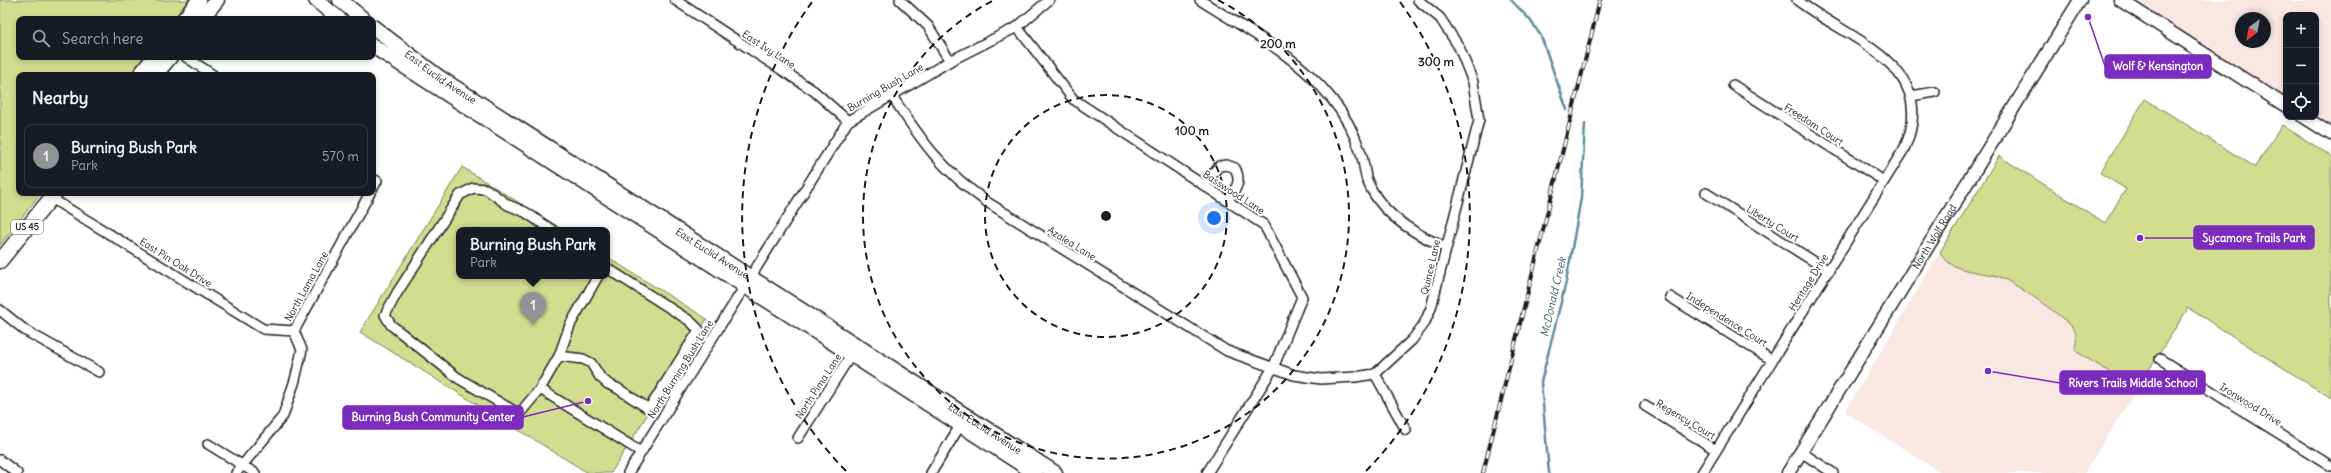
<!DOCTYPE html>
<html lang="en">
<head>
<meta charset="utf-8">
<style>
  :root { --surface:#171b24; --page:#242831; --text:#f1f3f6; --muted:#9ea1a6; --line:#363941; --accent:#919294 }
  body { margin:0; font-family:Delius,sans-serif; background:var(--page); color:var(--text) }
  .controls { position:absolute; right:12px; top:12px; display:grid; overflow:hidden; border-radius:8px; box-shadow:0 2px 6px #0003 }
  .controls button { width:36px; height:36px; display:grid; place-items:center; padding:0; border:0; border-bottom:1px solid var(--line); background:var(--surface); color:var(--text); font:20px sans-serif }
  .compass { position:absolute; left:2235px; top:12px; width:36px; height:36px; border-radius:50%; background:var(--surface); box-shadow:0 2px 6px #0003; rotate:212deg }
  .you { position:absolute; left:1214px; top:218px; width:14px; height:14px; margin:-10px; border:3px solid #fff; border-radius:50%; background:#1a73e8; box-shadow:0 0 0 6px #1a73e833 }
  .badge { display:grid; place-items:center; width:26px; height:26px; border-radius:50%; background:var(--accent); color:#fff; font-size:13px; font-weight:700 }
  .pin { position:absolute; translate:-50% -33px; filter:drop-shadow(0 1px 2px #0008) }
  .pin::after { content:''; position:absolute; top:21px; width:14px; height:12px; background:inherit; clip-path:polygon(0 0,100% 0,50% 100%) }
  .popup { position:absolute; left:456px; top:227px; width:154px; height:52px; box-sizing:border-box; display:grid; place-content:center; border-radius:8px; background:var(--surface); filter:drop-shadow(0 1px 3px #0005); font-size:13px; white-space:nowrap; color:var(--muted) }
  .popup b { font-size:15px; color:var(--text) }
  .popup::after { content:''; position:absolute; left:50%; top:100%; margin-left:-8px; border:8px solid transparent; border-top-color:var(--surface) }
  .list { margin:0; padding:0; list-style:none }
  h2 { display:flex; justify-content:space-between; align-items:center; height:52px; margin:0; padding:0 16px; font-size:17px }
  h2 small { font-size:13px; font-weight:400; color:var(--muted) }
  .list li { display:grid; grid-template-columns:26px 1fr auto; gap:12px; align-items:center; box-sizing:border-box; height:64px; margin:0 8px 8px; padding:0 8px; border:1px solid var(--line); border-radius:8px }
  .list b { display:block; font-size:15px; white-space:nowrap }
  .list p { margin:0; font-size:13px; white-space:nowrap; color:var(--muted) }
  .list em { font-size:13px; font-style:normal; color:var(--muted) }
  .icon { flex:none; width:22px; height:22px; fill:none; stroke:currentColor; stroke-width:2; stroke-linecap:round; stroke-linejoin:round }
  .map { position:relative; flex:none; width:2331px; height:473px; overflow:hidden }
  .search { position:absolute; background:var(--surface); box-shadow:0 2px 6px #0003; left:16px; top:16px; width:360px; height:44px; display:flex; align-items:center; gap:10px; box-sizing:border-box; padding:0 14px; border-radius:8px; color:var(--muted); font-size:15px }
  .panel { position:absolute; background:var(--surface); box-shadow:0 2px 6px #0003; left:16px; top:72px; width:360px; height:124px; border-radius:8px }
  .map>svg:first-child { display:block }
  .built { fill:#f8e7e2; fill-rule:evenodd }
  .green { fill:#d2dd90; stroke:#777c56 }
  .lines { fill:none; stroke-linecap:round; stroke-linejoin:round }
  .stream { stroke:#5f8c99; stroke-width:2.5 }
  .street-casing { stroke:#1c1c1c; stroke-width:12 }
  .secondary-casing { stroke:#1c1c1c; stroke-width:15 }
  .primary-casing { stroke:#1c1c1c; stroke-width:17 }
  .street { stroke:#fff; stroke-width:9 }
  .secondary { stroke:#fff; stroke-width:12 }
  .primary { stroke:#fff; stroke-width:14 }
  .rail-casing { stroke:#1c1c1c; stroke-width:4 }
  .rail { stroke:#fff; stroke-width:2.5; stroke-dasharray:8; stroke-linecap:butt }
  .ring { fill:none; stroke:#1c1c1c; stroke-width:2; stroke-dasharray:7 5 }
  .labels { text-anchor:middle; stroke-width:4; stroke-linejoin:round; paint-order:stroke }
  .shield { fill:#fff; stroke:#606060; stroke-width:1 }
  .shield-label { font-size:9px; font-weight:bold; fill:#1c1c1c }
  .street-label { font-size:10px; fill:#1c1c1c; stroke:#fff }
  .water-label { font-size:11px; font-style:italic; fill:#435d65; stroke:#fff }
  .centre { fill:#1c1c1c; stroke:#fff; stroke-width:2 }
  .ring-label { font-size:12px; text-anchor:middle; font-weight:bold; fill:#1c1c1c; stroke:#fff; stroke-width:4; stroke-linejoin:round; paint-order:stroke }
  .leader { fill:none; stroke:#7b2cbf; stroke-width:1.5 }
  .callout-dot { fill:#7b2cbf; stroke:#fff; stroke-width:1.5 }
  .callout { fill:#7b2cbf; stroke:#7b2cbf; stroke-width:1.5 }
  .callout-label { font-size:11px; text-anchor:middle; font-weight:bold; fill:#fff }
</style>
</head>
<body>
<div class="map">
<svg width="2331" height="473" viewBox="0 0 2331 473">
  <rect width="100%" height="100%" fill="#fff"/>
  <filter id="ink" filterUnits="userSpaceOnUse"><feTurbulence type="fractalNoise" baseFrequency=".025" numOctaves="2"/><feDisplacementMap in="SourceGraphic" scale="8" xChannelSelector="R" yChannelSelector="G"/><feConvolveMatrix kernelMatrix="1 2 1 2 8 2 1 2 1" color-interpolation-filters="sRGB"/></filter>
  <g filter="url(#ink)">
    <path class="built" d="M2132 0H2331V128L2314 117 2316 15H2286V99ZM2241 18H2265V42H2241Z
      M1940 252 1943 259 1968 272 1999 276 2064 317 2074 330 2077 352 2137 389 2084 473H1942L1845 412Z"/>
    <path class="green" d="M0 0H191L176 19H19V57H146L133 75H19V193H41L0 245Z
      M2145 99 2255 167 2282 125 2331 156V398L2188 308 2137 389 2077 352 2075 349C2076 342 2077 337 2075 331 2070 320 2009 279 1997 276 1978 271 1951 273 1940 252L1999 156 2105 223 2126 189 2100 173Z
      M462 167 563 230H459V276H607V257L707 319 611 473H588L360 332Z"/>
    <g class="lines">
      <path class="stream" d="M1511 0 1530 20 1541 36 1567 110
        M1549 473 1541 382 1566 282 1581 198 1585 124"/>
      <defs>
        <path id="street" d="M675 0 814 91 848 121
          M900 0 928 26 950 61
          M1200 0C1245 29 1297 55 1331 98 1345 115 1354 132 1361 153 1364 162 1364 171 1367 180 1380 214 1414 234 1445 247
          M1017 27 1073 99 1264 225 1302 297 1273 368 1207 473
          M186 57 213 75
          M1733 85 1884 181
          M892 96C923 143 941 169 987 202L1227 351 1294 375 1321 379 1355 377 1375 374 1412 340 1424 324 1431 308 1479 120 1473 82 1459 47 1440 18 1418 0
          M1911 96 1935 92
          M373 179 377 181 373 188
          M1204 185 1219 166 1227 165 1235 168C1242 182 1236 188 1228 201
          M1706 193 1829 271
          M51 198 263 329 294 331
          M552 230 525 212 508 205 486 189 473 188 460 195 397 293 385 315 391 325 458 378 519 414 540 389 559 356 570 325 598 276
          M1670 297 1772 360
          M0 310 26 331 99 372
          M559 356 583 359 591 363 600 377 608 384 617 388 649 409 699 330 690 321 607 268
          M2160 359 2331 466
          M1375 374 1406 430
          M540 389 641 452
          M1645 406 1716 450
          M798 438 854 350
          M208 444 255 473
          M1801 452 1833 473
          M0 460 17 473
          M236 473 283 416 295 380 302 350 294 331 370 193
          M628 473 848 121 950 61 1017 27 1049 0
          M931 473 963 421
          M1702 473 1904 149C1942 65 1848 40 1797 0"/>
        <g id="secondary">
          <path d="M2120 0 2286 106"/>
          <path d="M2304 117 2331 134"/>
          <path id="s1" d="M1788 473 2080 0"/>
        </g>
        <g id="primary">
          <path d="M316 0 339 19"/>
          <path d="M340 0 363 19"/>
          <path d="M184 19 199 0"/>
          <path d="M201 19 217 0"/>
          <path id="s2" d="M373 27 440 78 1055 473"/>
          <path d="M373 46 1035 473"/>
          <path d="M140 75 154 57"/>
          <path d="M155 75 170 57"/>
          <path d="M0 261 55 193"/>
        </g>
      </defs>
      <use href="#street" class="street-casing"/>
      <use href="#secondary" class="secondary-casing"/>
      <use href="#primary" class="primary-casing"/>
      <use href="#street" class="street"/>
      <use href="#secondary" class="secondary"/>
      <use href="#primary" class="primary"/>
      <defs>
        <path id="rail" d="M1483 473 1600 0"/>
      </defs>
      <use href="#rail" class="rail-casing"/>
      <use href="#rail" class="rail"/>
    </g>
  </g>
  <g class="ring">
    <circle cx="1106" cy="216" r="121"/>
    <path d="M1218 0A243 243 0 1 1 994 0"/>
    <path d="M846 471A364 364 0 0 1 812 2M1400 2A364 364 0 0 1 1366 471"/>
  </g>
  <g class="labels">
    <rect class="shield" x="11" y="220" width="32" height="14" rx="3"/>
    <g class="shield-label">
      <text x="27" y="230">US 45</text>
    </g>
    <g class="street-label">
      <text transform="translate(769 49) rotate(33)" y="4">East Ivy Lane</text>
      <text dy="4" stroke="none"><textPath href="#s2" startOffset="84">East Euclid Avenue</textPath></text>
      <text transform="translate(885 87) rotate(-30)" y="4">Burning Bush Lane</text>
      <text transform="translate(1814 124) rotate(33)" y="4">Freedom Court</text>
      <text transform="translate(1234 192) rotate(33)" y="4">Basswood Lane</text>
      <text transform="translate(1773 223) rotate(32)" y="4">Liberty Court</text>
      <text dy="4" stroke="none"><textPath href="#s1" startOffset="278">North Wolf Road</textPath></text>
      <text transform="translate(1072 243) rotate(32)" y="4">Azalea Lane</text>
      <text dy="4" stroke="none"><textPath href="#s2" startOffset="408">East Euclid Avenue</textPath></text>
      <text transform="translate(176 262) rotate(32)" y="4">East Pin Oak Drive</text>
      <text transform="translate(1430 267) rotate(-77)" y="4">Quince Lane</text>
      <text transform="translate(1808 282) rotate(-58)" y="4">Heritage Drive</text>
      <text transform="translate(306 286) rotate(-61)" y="4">North Lama Lane</text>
      <text transform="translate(1727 319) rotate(32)" y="4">Independence Court</text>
      <text transform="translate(680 369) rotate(-58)" y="4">North Burning Bush Lane</text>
      <text transform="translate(818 386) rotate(-57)" y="4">North Pima Lane</text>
      <text transform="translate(2251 404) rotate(32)" y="4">Ironwood Drive</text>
      <text transform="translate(1686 419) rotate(31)" y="4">Regency Court</text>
      <text dy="4" stroke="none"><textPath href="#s2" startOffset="732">East Euclid Avenue</textPath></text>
    </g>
    <g class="water-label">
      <text transform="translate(1553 297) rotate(-77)" y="4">McDonald Creek</text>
    </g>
  </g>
  <circle cx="1106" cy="216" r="6" class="centre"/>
  <g class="ring-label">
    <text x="1278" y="48">200 m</text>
    <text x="1436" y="66">300 m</text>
    <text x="1192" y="135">100 m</text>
  </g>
  <path class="leader" d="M2088 17L2105 66M2140 238L2194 238M1988 371L2060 383M588 401L523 417"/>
  <g class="callout-dot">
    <circle cx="2088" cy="17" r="4"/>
    <circle cx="2140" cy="238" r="4"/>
    <circle cx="1988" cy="371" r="4"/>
    <circle cx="588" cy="401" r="4"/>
  </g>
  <g class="callout">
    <rect x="2105" y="55" width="106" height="23" rx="4"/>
    <rect x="2194" y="226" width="120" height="23" rx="4"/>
    <rect x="2060" y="371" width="145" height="23" rx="4"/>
    <rect x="343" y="406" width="180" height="23" rx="4"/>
  </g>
  <g class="callout-label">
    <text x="2158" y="70">Wolf &amp; Kensington</text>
    <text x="2254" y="242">Sycamore Trails Park</text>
    <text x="2133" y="387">Rivers Trails Middle School</text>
    <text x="433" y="421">Burning Bush Community Center</text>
  </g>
</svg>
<div class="controls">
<button>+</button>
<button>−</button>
<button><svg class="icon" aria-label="locate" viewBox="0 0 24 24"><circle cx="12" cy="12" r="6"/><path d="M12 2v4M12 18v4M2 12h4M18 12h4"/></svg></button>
</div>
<svg class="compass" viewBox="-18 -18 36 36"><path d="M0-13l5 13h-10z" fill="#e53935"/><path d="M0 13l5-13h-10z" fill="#9ea1a6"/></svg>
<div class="you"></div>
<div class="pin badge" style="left:533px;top:325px">1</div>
<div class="popup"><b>Burning Bush Park</b>Park</div>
<div class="search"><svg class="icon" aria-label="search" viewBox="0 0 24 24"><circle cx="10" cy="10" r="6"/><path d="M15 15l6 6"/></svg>Search here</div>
<section class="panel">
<h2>Nearby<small></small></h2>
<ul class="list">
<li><span class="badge">1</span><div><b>Burning Bush Park</b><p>Park</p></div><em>570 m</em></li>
</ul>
</section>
</div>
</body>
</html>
